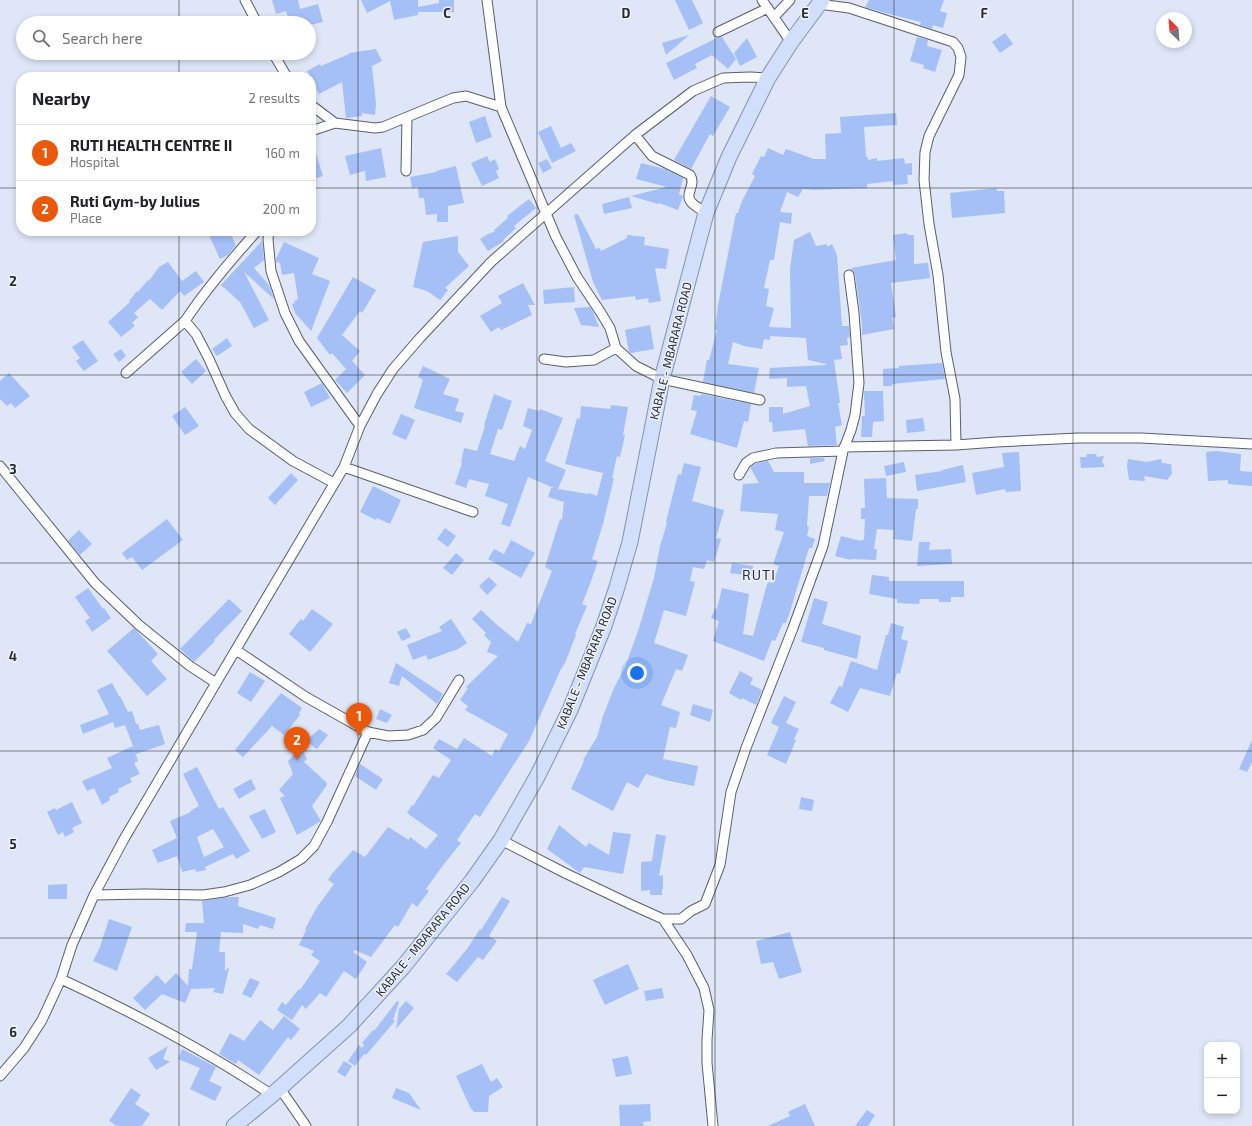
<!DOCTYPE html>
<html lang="en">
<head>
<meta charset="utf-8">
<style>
  :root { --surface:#fff; --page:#f6f6f6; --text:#202124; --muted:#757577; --line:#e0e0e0; --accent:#ea580c }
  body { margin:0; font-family:"Exo 2",sans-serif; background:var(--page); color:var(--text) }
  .controls { position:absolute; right:12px; bottom:12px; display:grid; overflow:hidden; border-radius:8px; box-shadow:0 2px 6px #0003 }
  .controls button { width:36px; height:36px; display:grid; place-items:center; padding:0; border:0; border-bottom:1px solid var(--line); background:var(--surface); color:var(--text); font:20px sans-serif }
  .compass { position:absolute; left:1156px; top:12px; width:36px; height:36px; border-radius:50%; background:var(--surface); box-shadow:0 2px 6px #0003; rotate:335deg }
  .you { position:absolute; left:637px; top:673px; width:14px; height:14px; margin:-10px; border:3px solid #fff; border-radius:50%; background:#1a73e8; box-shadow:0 0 0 6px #1a73e833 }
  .badge { display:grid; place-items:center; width:26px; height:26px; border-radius:50%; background:var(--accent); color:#fff; font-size:13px; font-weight:700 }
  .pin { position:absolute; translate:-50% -33px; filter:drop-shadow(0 1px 2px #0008) }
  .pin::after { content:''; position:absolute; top:21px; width:14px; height:12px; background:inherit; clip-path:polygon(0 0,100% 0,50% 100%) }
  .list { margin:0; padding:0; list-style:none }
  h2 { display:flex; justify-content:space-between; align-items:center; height:52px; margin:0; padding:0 16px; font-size:17px }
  h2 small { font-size:13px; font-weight:400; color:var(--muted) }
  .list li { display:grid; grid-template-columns:26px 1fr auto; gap:12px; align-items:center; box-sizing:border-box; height:56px; padding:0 16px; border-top:1px solid var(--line) }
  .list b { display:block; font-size:15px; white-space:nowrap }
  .list p { margin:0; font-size:13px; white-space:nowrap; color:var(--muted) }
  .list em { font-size:13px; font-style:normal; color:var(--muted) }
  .icon { flex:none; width:22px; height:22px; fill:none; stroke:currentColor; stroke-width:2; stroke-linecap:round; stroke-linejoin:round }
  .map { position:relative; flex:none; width:1252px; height:1126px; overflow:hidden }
  .search { position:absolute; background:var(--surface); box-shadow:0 2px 6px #0003; left:16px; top:16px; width:300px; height:44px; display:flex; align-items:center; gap:10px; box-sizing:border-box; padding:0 14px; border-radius:22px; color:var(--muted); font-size:15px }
  .panel { position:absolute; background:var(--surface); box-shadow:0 2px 6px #0003; left:16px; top:72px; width:300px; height:164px; border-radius:16px }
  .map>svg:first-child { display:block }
  .building { fill:#a5bff7; fill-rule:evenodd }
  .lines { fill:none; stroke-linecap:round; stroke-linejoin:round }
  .street-casing { stroke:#585f6e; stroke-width:11 }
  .primary-casing { stroke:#8292b2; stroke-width:17 }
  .street { stroke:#fff; stroke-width:9 }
  .primary { stroke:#d1dffb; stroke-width:15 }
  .grid { fill:none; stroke:#282b31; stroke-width:1; stroke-opacity:0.55 }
  .labels { text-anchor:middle; stroke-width:3; stroke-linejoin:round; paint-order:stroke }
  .street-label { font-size:12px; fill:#282b31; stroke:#eef3fe }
  .quarter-label { font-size:14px; letter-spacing:1px; fill:#272d3a; stroke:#eef3fe }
  .grid-label { font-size:13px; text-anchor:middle; font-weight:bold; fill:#282b31; stroke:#eef3fe; stroke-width:3; stroke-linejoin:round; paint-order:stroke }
</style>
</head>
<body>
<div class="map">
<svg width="1252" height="1126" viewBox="0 0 1252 1126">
  <rect width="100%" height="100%" fill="#dee6f7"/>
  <path class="building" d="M272 0H298L300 9 318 4 323 22 310 25 309 23H290L286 11 276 14Z
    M361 0H418V7L439 3V0H454V12H418V15L394 20 390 1 367 13Z
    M675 0H692L703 23 689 30Z
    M869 0H944L940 11 947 13 943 28 933 25 932 29 920 25 921 22 885 13 865 7Z
    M1005 33 1013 44 1000 53 992 42Z
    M689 35 666 55 662 43Z
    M722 37 736 59 728 69 712 55 695 64 697 68 674 80 666 63 717 38Z
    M917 37 928 40 927 46 942 50 935 72 923 68 924 65 910 61Z
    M747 38 757 57 740 66 734 53Z
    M376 49 382 61 372 66 376 104 375 115 362 113V116L346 118 342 82 319 94 307 71 320 64 321 66 349 54V53Z
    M711 96 730 107 713 136 710 134 691 169 674 160Z
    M896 113 897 125 864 127 866 157H868V160L877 158V161L904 158 905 164 912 163V175H907L908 184 893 185V181L867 184V188L814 190 803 189 798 197 787 192 780 212 792 213 791 224 780 222 774 260H770L764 288 769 289 766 306 774 308 769 327 791 328 790 269 794 240 810 232 816 246 827 244V247L832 244 837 255 842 326H849L850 337 847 338 848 345 840 346 842 359 834 360 840 403H838L842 425 835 427 837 445 808 446 805 429 773 432 772 422H769V407H783V414L810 406 806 386 787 387V378L769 379 770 368 826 365V364L808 360 806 338 770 336V340L764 339 762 349 744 346 733 342 728 364 759 368 754 393 703 382 707 360H709L717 330 715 329 718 305 736 213H738L742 201 755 176 752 174 761 156 764 157 768 148 783 155 786 149 814 159H826L825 134 841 133 840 117Z
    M485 116 492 137 476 143 469 122Z
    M551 126 561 148 571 143 576 151 552 163 538 132Z
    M311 144H313L323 176 311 180Z
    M381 148 386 177 366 181 365 171 350 175 345 156Z
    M487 156 490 162 495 159 499 169 496 171 499 178 482 186 471 163Z
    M547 159 552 168 543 173 538 163Z
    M641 163 665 169 683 178 679 194 683 196 678 210 659 203 658 204 631 196 667 187 636 179Z
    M456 166 464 203 448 206V222H437V214L426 215 424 198H419L418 187 412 188 410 177 436 172V171Z
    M996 188 997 191H1004L1005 213 952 218 950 193Z
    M629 197 632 208 604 214 602 204Z
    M529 199 536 208 514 226 516 228 503 240 504 241 488 251 480 239 490 233 495 232 494 230 508 218 507 216Z
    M578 214 596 249 600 248 601 251 627 238V235L645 237 644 245 669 249 666 269 655 268 661 301 649 303 648 298 636 300 635 296 602 300 593 282 574 215Z
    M207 231H229L236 245 228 255 220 259Z
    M907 233V235H914V264L928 263 930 278 891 283 896 317 892 318 894 329 862 335V325L855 274 851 268 896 260 893 235Z
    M458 236V252L469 266 445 288 448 290 440 300 427 291 413 287 423 242Z
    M262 241 264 260 254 268 269 285 274 299 244 272 269 320 254 328 240 302 221 285Z
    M284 242 319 258 312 274 330 281 311 331 295 313 292 304 295 303 294 301 298 299 294 273 282 275 280 263 276 262V259Z
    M168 262 182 281 196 271 204 282 184 296 180 291 162 310 150 299 134 313 138 317 132 323 135 326 121 337 108 322 130 302 129 301 137 291 138 292 148 280 149 281 159 267Z
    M353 277 376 290 362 313 360 311 342 335 360 351 352 361 365 375 347 393 335 380 346 369 332 353 330 355 317 338Z
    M523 283 535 305H528L532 315 501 330 499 327 491 332 480 316 502 303 498 296Z
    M574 287 575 302 544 304 543 290Z
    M590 307 593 312 599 327 581 325 574 308Z
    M650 325 654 349 631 353 629 352 625 330Z
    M227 338 232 346 217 356 212 349Z
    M83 340 98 361 84 371 76 361 80 358 72 347Z
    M121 349 126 356 119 362 113 354Z
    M196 359 206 371 192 384 181 372Z
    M942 363 945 379 892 384V386H883V369L899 368V366Z
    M423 366 450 379 443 394 459 399 455 411 464 413 461 423 414 408 423 380 418 377Z
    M9 373 30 396 15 408 11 403 7 406 0 399V381Z
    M322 383 330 398 311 407 304 392Z
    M864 391H883L884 421 873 422 872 437H861L862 416H865Z
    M494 394 512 401 502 430 498 429 490 454 514 461 520 446 525 449 532 430 523 426 528 408 539 411 540 409 563 418 545 461 566 470 558 489 588 494 589 493 597 496 603 473 565 464 577 418 580 419 581 406 610 409 611 405 628 407 623 435H625L620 457 617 456 612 478H614L603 524 592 559 598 561 589 587 582 604 587 606 575 634 576 635 565 663 560 671 529 741 480 817 475 814 457 840 461 843 444 864 426 889 429 891 417 907 412 903 398 927 395 925 371 957 355 950 353 952 367 962 356 979 344 971 326 997 320 993 306 1009 302 1005 292 1020 277 1010 282 1002 286 1005 299 989 300 990 320 961 311 955 314 951 299 945 306 930 305 929 317 907 334 884 328 880 331 875 353 850 365 857 388 827 409 840 410 837 426 849 438 835 407 813 412 805 413 806 433 775 439 778 451 760 433 748 439 739 457 749 464 738 492 756 495 749 499 751 508 734 465 710 468 706 460 700 468 688 466 687 498 656 487 652 491 642 484 635 486 633 472 619 481 610 496 624 518 642 527 623 531 624 552 571 545 567 560 519 562 520 564 502 548 497 551 488H554L528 477 510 527 501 524 508 504 485 496 489 484 469 479 466 488 455 484 462 463H461L464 448 477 451 485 426 484 425Z
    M701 394 751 404 748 422 744 421 737 448 690 434 697 411 691 410 694 395 701 396Z
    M185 407 199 426 185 435 172 416Z
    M401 414 415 420 406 440 392 434Z
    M923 418 925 431 907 433 906 420Z
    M1216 451 1241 454 1240 471 1252 472V486L1228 484V480L1208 481 1206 452Z
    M1019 452 1021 491 1006 492 1005 489 976 495 972 473 1004 467 1002 453Z
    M1087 454H1096L1097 457 1104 456 1102 462 1105 467 1081 468 1080 457H1086Z
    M810 458H824L825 461 810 464Z
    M1128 459 1147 462 1161 459 1162 463 1171 464 1172 474 1167 480 1144 476 1145 481 1129 480 1127 466Z
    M768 461 774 472H804V483H830L827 496H809L807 526 809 527 807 536 815 539 812 548H809L789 615 786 623H783L775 641 772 640 764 661 713 641 719 621 711 618 715 608 717 609 722 588 749 594 743 634 753 636 767 584 769 582 773 583 779 566 773 564 784 532 775 530 778 514 740 511 743 484 759 483 750 467 757 463Z
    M904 462 906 472 886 476 884 466Z
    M684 463 701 467 692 501 724 510 716 538 721 539 714 562 707 560 704 569 693 567 690 581 695 582 686 616 664 610 654 643 688 655 682 671 676 669 661 705 680 712 676 728 670 727 663 759 698 766 694 786 665 780 646 774 638 788 627 782 613 811 571 789 584 761 583 760 597 737 603 716 614 688 625 667 638 631 654 578 660 546 667 523 666 522 678 474 681 475Z
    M963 465 966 482 917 491 915 475 942 471V470Z
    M291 473 298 480 275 505 268 498Z
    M886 478 887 498 918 499V509H916L912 541 893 539 894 530 877 529 874 549H877L876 560 851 559V560L835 556 841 536 861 541V540H864L865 519H861V508H865L864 479Z
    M373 486 401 500 390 524 377 518 376 520 360 512Z
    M167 519 183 540 142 570 132 557 127 560 122 553Z
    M445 528 456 536 448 547 437 539Z
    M79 530 92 544 80 555 68 541Z
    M511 540 535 553 521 578 488 559 494 549 504 554Z
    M919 542H930L929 550 951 549 952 564 917 566Z
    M456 553 464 560 452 575 443 568Z
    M732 563 753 566 752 576 730 573Z
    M872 575 889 577V581H964V597H951V602H939V599H920L919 604 897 603V599L869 594Z
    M489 577 497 585 487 595 479 586Z
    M88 588 103 609 104 608 111 618 92 632 85 621 90 618 75 597Z
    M814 598 828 602 822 624 861 636 857 659 824 650V648L801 642Z
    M229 599 242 611 214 640 215 641 194 662 180 649Z
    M312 609 333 624 310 652 289 634 301 619 303 621Z
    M451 619 467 643 458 649 428 660 426 655 413 660 407 645 442 631 439 627Z
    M891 623 904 627 901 639 908 641 900 674 897 673 890 696 860 688 848 712 830 703 839 686 842 687 851 661 877 670 886 635H888Z
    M134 628 158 654 151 661 167 679 147 696 107 651Z
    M406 628 411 637 402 641 397 632Z
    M396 663 443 694 437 704 402 676 399 686 389 683Z
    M740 671 753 678 750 684 762 690 756 705 742 698 741 700 729 693Z
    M250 672 265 681 251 702 237 693Z
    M112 683 119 696H120L128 712 132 711 136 724H138L140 730 159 725 165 744 136 754 125 725 115 728 113 722 83 734 80 725 109 714 97 690Z
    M281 693 302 708 299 713 300 715 284 735 272 726 243 757 235 750Z
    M784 696 796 702 786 723 799 729 794 739 796 740 786 764 767 755 779 727 771 723Z
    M693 704 713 710 710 722 690 715Z
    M380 709 392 715 387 723 376 719Z
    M319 729 328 735 317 749 306 741Z
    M1252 740V762L1247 772 1239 769Z
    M133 746 138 761 134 763 140 774 130 778 132 782 118 789 119 792 109 797 110 800 102 805 94 788 87 791 82 781 112 768 107 758Z
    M301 747 307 759 304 762 327 783 326 784 327 785 312 806 321 821 297 835 280 798 285 796 279 790 293 774 288 761Z
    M360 764 383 779 376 790 355 776Z
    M197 767 219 809 223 807 250 851 236 859 233 854 205 867 206 870 196 872 195 869 182 872 177 856 158 863 152 850 177 838 170 821 191 812 190 811 199 806 183 774ZM213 829 224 847 204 857 197 837Z
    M251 779 256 789 239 799 233 789Z
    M801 797 814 800 812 811 799 809Z
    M72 802 82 823 72 828 74 832 65 837 63 832 58 835 47 812 55 808 56 810Z
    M265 809 276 832 262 839 249 816Z
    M559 825 586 847 589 843 609 855 613 832 631 834 623 874 584 867 580 873 547 849Z
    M656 834 666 836 659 876 663 875V889H662V895H650V890L641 891V862L652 861Z
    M67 884V899H48V885Z
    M229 897H239L238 906 276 918 273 929 260 925 258 929 243 924V933L221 932 219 952H225V971L228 968H229L223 994 213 992 215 988 191 989 185 1003 162 994 145 1010 133 998 157 975 165 984 176 973 188 986 189 969H192L197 932H185L186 923H204L202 901Z
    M502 897 510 901 489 936 497 941 483 960 478 957 457 982 446 974 467 949 480 929 481 930Z
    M109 919 132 927 117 971 93 961 100 947Z
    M790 932 802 972 779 979 773 962 761 964 756 941Z
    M628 964 639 989 605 1005 593 980Z
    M250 978 260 982 251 998 242 994Z
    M662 988 664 998 646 1001 644 991Z
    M397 1001 399 1002 393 1020 395 1021 366 1055 364 1054 355 1066 348 1061 359 1045 362 1048 364 1045 362 1043 373 1030 374 1031Z
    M406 1001 414 1008 396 1029 399 1009Z
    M284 1016 300 1029 291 1040 288 1037 259 1075 238 1060 236 1064 219 1054 230 1033 244 1041 260 1020 273 1030Z
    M168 1046 163 1059 170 1062 156 1070 148 1058Z
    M182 1049 216 1067 209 1081 222 1087 215 1101 190 1089 200 1068 178 1059Z
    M628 1056 632 1074 616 1077 612 1059Z
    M344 1061 352 1066 345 1077 337 1072Z
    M482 1064 491 1082 497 1078 503 1087 489 1096 488 1112H474L470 1107 456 1076Z
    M131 1088 141 1095 135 1104 150 1114 142 1126H117L109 1121Z
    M396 1088 409 1093 421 1110 392 1098Z
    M650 1104 651 1121 643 1122 644 1126H620L619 1105Z
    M805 1104 815 1126H768L790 1116 788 1112Z
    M867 1110 875 1115 868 1126H855Z"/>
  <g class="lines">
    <defs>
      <path id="street" d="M245 0 257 23
        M487 0 501 107 556 237 577 277 601 313 610 328 616 348 636 366 662 379 760 400
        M762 0 791 42
        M819 4 849 8 953 42 958 48 961 57 959 75 929 136 925 152 924 180 929 224 938 275 946 352 955 399 956 445
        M774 17 790 0
        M718 32 768 8
        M273 53 287 77
        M311 105 335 123
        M311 131 335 123 375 128 383 127 453 98 466 96 501 107
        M635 135 652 156 690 175C697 186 683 194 692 203 696 207 702 210 706 213
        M406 171 407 117
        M257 231C231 260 206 289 185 321L196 334 209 359 225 395 235 413 249 429 293 461 334 483
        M269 231 268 239 271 271 285 313 299 341 360 426
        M544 359 566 362 594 360 616 348
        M126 373 185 321
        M844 447 956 445 997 442 1078 438H1141L1252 444
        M0 466 95 583 139 625 190 666 216 683 344 467 360 426 377 394 393 369 419 339 491 262 635 135 693 91 723 78 750 77 768 78
        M344 467 473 512
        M739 475 746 463 753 458 776 453 843 451
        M236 650 306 697 368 732 388 736 408 735 423 730 436 718 459 680
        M501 840 565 873 632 905 663 919 687 955 704 988 709 1010 707 1040V1063L713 1126
        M94 895 145 894 203 895 224 892 250 885 279 872 301 859 314 846 327 822 368 732
        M663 919H681L691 911 705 904 720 865 731 792 746 748 793 628 823 546 843 451 851 430 855 415 859 383 854 313 849 275
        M61 979C134 1013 205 1050 272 1095
        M0 1076 24 1048 42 1020 61 979 72 945 94 895 124 839 216 683
        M279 1087 306 1126"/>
      <path id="primary" d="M234 1126 272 1095 349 1026 403 967 472 881 501 840 538 775 570 710 604 626 617 587 630 542 662 379 706 213 729 157 768 78 791 42 822 0"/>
    </defs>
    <use href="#street" class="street-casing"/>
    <use href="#primary" class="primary-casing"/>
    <use href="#street" class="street"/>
    <use href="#primary" class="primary"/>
  </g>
  <path class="grid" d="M179 0V23M358 0V1126M537 0V1126M715 0V1126M894 0V1126M1073 0V1126M179 53V77M0 188H21M311 188H1252M179 231V1126M0 375H1252M0 563H1252M0 751H1252M0 938H1252"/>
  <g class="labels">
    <g class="street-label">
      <text transform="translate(671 351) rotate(-76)" y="4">KABALE - MBARARA ROAD</text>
      <text transform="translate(587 663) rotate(-68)" y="4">KABALE - MBARARA ROAD</text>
      <text transform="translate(423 940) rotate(-51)" y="4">KABALE - MBARARA ROAD</text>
    </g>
    <g class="quarter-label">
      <text x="759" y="580">RUTI</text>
    </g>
  </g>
  <g class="grid-label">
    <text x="447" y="18">C</text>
    <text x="626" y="18">D</text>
    <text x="805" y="18">E</text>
    <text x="984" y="18">F</text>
    <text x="13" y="286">2</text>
    <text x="13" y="474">3</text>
    <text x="13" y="661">4</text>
    <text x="13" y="849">5</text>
    <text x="13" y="1037">6</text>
  </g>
</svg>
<div class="controls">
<button>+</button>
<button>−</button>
</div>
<svg class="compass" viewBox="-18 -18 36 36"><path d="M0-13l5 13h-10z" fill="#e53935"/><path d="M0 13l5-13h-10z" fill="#757577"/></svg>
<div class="you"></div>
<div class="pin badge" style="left:359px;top:736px">1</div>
<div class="pin badge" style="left:297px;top:760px">2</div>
<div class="search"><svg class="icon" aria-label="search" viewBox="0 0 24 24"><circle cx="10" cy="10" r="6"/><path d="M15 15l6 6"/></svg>Search here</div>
<section class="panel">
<h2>Nearby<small>2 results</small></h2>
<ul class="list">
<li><span class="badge">1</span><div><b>RUTI HEALTH CENTRE II</b><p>Hospital</p></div><em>160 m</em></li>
<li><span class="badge">2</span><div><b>Ruti Gym-by Julius</b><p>Place</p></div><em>200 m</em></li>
</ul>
</section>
</div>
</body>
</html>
